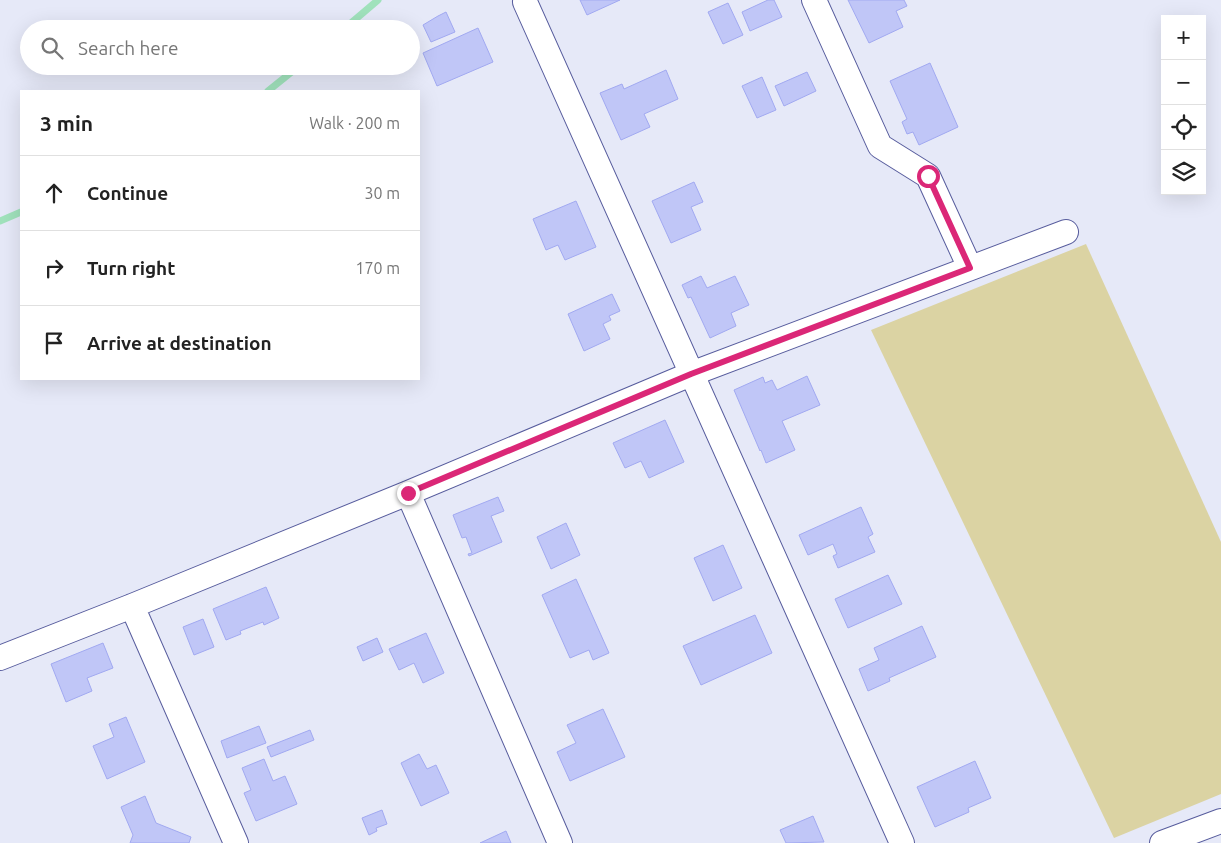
<!DOCTYPE html>
<html lang="en">
<head>
<meta charset="utf-8">
<style>
  :root { --surface:#fff; --page:#f2f2f2; --text:#222; --muted:#767676; --line:#e0e0e0 }
  body { margin:0; font-family:Ubuntu,sans-serif; background:var(--page); color:var(--text) }
  .controls { position:absolute; right:15px; top:15px; display:grid; overflow:hidden; border-radius:0px; box-shadow:0 5px 20px #0002 }
  .controls button { width:45px; height:45px; display:grid; place-items:center; padding:0; border:0; border-bottom:1px solid var(--line); background:var(--surface); color:var(--text); font:25px sans-serif }
  .stop { position:absolute; width:15px; height:15px; margin:-11px; border:4px solid #db2777; border-radius:50%; background:#fff }
  .stop.end { background:#db2777; border-color:#fff; box-shadow:0 1px 5px #0008 }
  .list { margin:0; padding:0; list-style:none }
  h2 { display:flex; justify-content:space-between; align-items:center; height:65px; margin:0; padding:0 20px; font-size:21px }
  h2 small { font-size:16px; font-weight:400; color:var(--muted) }
  .list li { display:grid; grid-template-columns:32px 1fr auto; gap:15px; align-items:center; box-sizing:border-box; height:75px; padding:0 20px; border-top:1px solid var(--line) }
  .list b { display:block; font-size:19px; white-space:nowrap }
  .list em { font-size:16px; font-style:normal; color:var(--muted) }
  .icon { flex:none; width:28px; height:28px; fill:none; stroke:currentColor; stroke-width:2; stroke-linecap:round; stroke-linejoin:round }
  .map { position:relative; flex:none; width:1221px; height:843px; overflow:hidden }
  .search { position:absolute; background:var(--surface); box-shadow:0 5px 20px #0002; left:20px; top:20px; width:400px; height:55px; display:flex; align-items:center; gap:12px; box-sizing:border-box; padding:0 18px; border-radius:28px; color:var(--muted); font-size:19px }
  .panel { position:absolute; background:var(--surface); box-shadow:0 5px 20px #0002; left:20px; top:90px; width:400px; height:290px; border-radius:0px }
  .map>svg:first-child { display:block }
  .green { fill:#dbd3a3 }
  .lines { fill:none; stroke-linecap:round; stroke-linejoin:round }
  .stream { stroke:#a0e2bc; stroke-width:7 }
  .building { fill:#c0c6f7; stroke:#a1a9f1 }
  .street-casing { stroke:#575c9d; stroke-width:26 }
  .street { stroke:#fff; stroke-width:24 }
  .route { stroke:#db2777; stroke-width:6 }
</style>
</head>
<body>
<div class="map">
<svg width="1221" height="843" viewBox="0 0 1221 843">
  <rect width="100%" height="100%" fill="#e6e9f8"/>
  <path class="green" d="M1086 244 1221 542V794L1114 838 871 330Z"/>
  <g class="lines">
    <path class="stream" d="M344 29 378 0
      M268 91 299 66
      M0 221 21 212"/>
  </g>
  <path class="building" d="M580 0H620L587 15Z
    M768 0H774L782 17 750 31 742 12Z
    M848 0H904L907 6 896 11 903 27 869 43Z
    M728 3 743 35 723 44 708 12Z
    M446 12 455 32 431 42 423 25 438 16Z
    M478 28 493 62 437 86 423 53Z
    M930 63 958 127 919 145 913 132 907 134 902 122 907 119 890 81Z
    M666 70 678 99 644 114 650 127 621 140 600 93 622 84 624 89Z
    M807 72 816 91 784 106 775 86Z
    M762 77 776 110 757 118 742 86Z
    M694 182 703 202 691 207 701 230 671 243 652 201Z
    M576 201 596 247 565 260 558 245 546 250 533 219Z
    M701 276 707 288 735 276 749 305 731 313 736 326 710 338 691 297 688 298 682 285Z
    M612 294 620 311 609 316 611 320 603 324 610 339 584 351 568 314Z
    M807 376 820 405 782 421 795 450 766 463 761 450 760 451 734 390 763 377 765 383 772 380 777 390Z
    M665 420 684 462 649 478 641 461 625 468 613 443Z
    M498 497 504 511 491 516 502 542 469 556 468 554 472 553 466 537 462 538 453 515Z
    M861 507 873 534 868 537 875 552 838 568 833 556 837 554 833 544 808 555 799 535Z
    M566 523 580 555 551 569 537 537Z
    M723 545 742 588 713 601 694 558Z
    M888 575 902 604 848 628 835 599Z
    M576 579 609 653 593 660 589 650 570 658 542 595Z
    M266 587 279 618 264 625 263 622 240 631 241 634 226 640 213 609Z
    M755 615 772 653 701 685 683 646Z
    M203 619 214 647 194 655 183 627Z
    M922 626 936 657 889 678 890 681 868 691 859 669 879 660 874 648Z
    M426 633 444 673 423 683 414 663 399 670 389 649Z
    M377 638 383 652 363 661 357 647Z
    M103 643 113 668 87 678 92 691 66 702 51 664Z
    M603 709 625 757 570 781 557 752 576 743 567 725Z
    M126 717 145 762 107 779 93 746 114 737 109 724Z
    M259 726 266 743 227 758 221 741Z
    M310 730 314 740 271 757 267 747Z
    M419 754 427 769 436 765 449 793 421 806 401 763Z
    M264 759 273 781 285 776 297 804 256 821 244 793 251 790 242 768Z
    M975 761 991 798 968 808 969 812 935 827 917 787Z
    M145 796 156 823 191 837 189 843H130L133 835 121 807Z
    M382 810 387 824 376 828 377 831 369 835 362 818Z
    M813 816 824 842 786 843 780 830Z
    M506 831 511 843H480Z"/>
  <g class="lines">
    <defs>
      <path id="street" d="M814 0 880 146 928 176 970 268
        M525 2 902 843
        M408 493 560 843
        M132 606 236 843
        M0 658 132 606 408 493 691 374 1066 232
        M1162 843 1221 821"/>
    </defs>
    <use href="#street" class="street-casing"/>
    <use href="#street" class="street"/>
  </g>
  <g class="lines">
    <path class="route" d="M408 493 691 374 970 268 928 176"/>
  </g>
</svg>
<div class="controls">
<button>+</button>
<button>−</button>
<button><svg class="icon" aria-label="locate" viewBox="0 0 24 24"><circle cx="12" cy="12" r="6"/><path d="M12 2v4M12 18v4M2 12h4M18 12h4"/></svg></button>
<button><svg class="icon" aria-label="layers" viewBox="0 0 24 24"><path d="M12 4l9 5-9 5-9-5zM3 14l9 5 9-5"/></svg></button>
</div>
<div class="stop" style="left:928px;top:176px"></div>
<div class="stop end" style="left:408px;top:493px"></div>
<div class="search"><svg class="icon" aria-label="search" viewBox="0 0 24 24"><circle cx="10" cy="10" r="6"/><path d="M15 15l6 6"/></svg>Search here</div>
<section class="panel">
<h2>3 min<small>Walk · 200 m</small></h2>
<ul class="list">
<li><svg class="icon" aria-label="ahead" viewBox="0 0 24 24"><path d="M12 20V5M6 11l6-6 6 6"/></svg><div><b>Continue</b></div><em>30 m</em></li>
<li><svg class="icon" aria-label="right" viewBox="0 0 24 24"><path d="M7 20v-9h11M14 6l5 5-5 5"/></svg><div><b>Turn right</b></div><em>170 m</em></li>
<li><svg class="icon" aria-label="arrive" viewBox="0 0 24 24"><path d="M6 21V4h12l-3 4 3 4H6"/></svg><div><b>Arrive at destination</b></div></li>
</ul>
</section>
</div>
</body>
</html>
